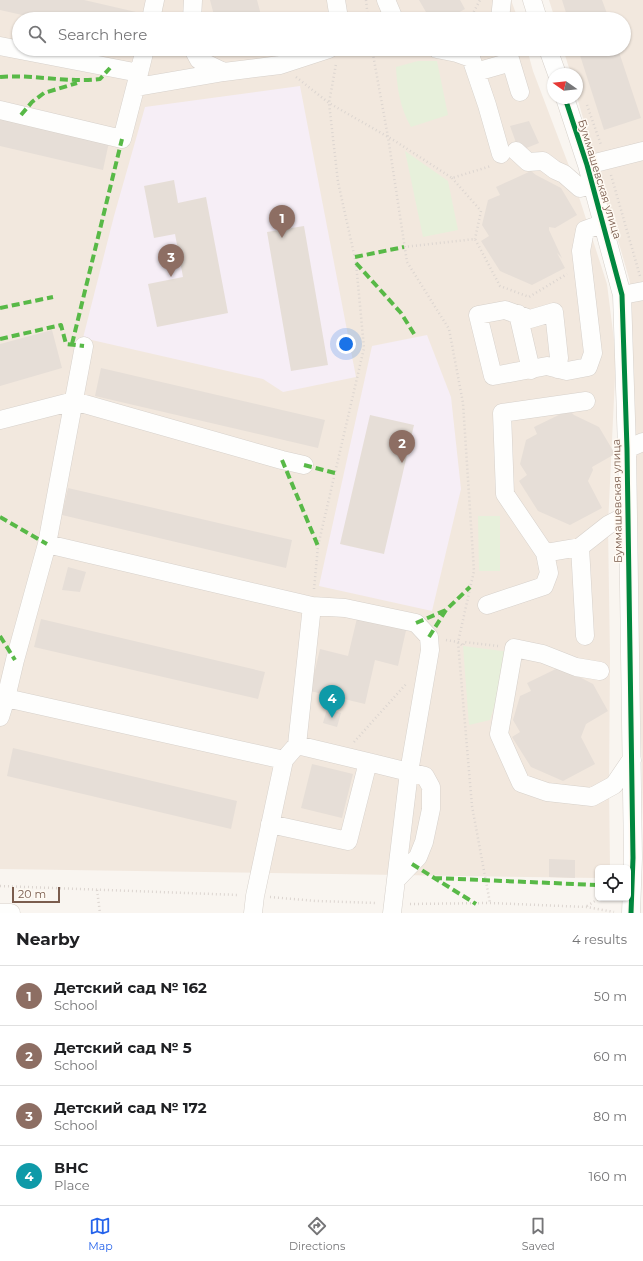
<!DOCTYPE html>
<html lang="en">
<head>
<meta charset="utf-8">
<style>
  :root { --surface:#fff; --page:#f6f6f6; --text:#202124; --muted:#757577; --line:#e0e0e0; --accent:#2563eb }
  body { margin:0; font-family:Montserrat,sans-serif; background:var(--page); color:var(--text) }
  .controls { position:absolute; right:12px; bottom:12px; display:grid; overflow:hidden; border-radius:6px; box-shadow:0 1px 3px #0004 }
  .controls button { width:36px; height:36px; display:grid; place-items:center; padding:0; border:0; border-bottom:1px solid var(--line); background:var(--surface); color:var(--text); font:20px sans-serif }
  .compass { position:absolute; left:547px; top:68px; width:36px; height:36px; border-radius:50%; background:var(--surface); box-shadow:0 1px 3px #0004; rotate:284deg }
  .scale { position:absolute; left:12px; bottom:10px; width:48px; box-sizing:border-box; padding-left:4px; border:2px solid #7a5c4d; border-top:0; font-size:11px; line-height:14px; white-space:nowrap; color:#7a5c4d; -webkit-text-stroke:3px #fffaf3; paint-order:stroke }
  .you { position:absolute; left:346px; top:344px; width:14px; height:14px; margin:-10px; border:3px solid #fff; border-radius:50%; background:#1a73e8; box-shadow:0 0 0 6px #1a73e833 }
  .badge { display:grid; place-items:center; width:26px; height:26px; border-radius:50%; background:var(--accent); color:#fff; font-size:13px; font-weight:700 }
  .pin { position:absolute; translate:-50% -33px; filter:drop-shadow(0 1px 2px #0008) }
  .pin::after { content:''; position:absolute; top:21px; width:14px; height:12px; background:inherit; clip-path:polygon(0 0,100% 0,50% 100%) }
  .list { margin:0; padding:0; list-style:none }
  h2 { display:flex; justify-content:space-between; align-items:center; height:52px; margin:0; padding:0 16px; font-size:17px }
  h2 small { font-size:13px; font-weight:400; color:var(--muted) }
  .list li { display:grid; grid-template-columns:26px 1fr auto; gap:12px; align-items:center; box-sizing:border-box; height:60px; padding:0 16px; border-top:1px solid var(--line) }
  .list b { display:block; font-size:15px; white-space:nowrap }
  .list p { margin:0; font-size:13px; white-space:nowrap; color:var(--muted) }
  .list em { font-size:13px; font-style:normal; color:var(--muted) }
  .icon { flex:none; width:22px; height:22px; fill:none; stroke:currentColor; stroke-width:2; stroke-linecap:round; stroke-linejoin:round }
  .map { position:relative; flex:none; width:643px; height:913px; overflow:hidden }
  .search { position:absolute; background:var(--surface); box-shadow:0 1px 3px #0004; left:12px; right:12px; top:12px; height:44px; display:flex; align-items:center; gap:10px; box-sizing:border-box; padding:0 14px; border-radius:22px; color:var(--muted); font-size:15px }
  .sheet { height:292px; background:var(--surface) }
  nav { display:flex; justify-content:space-around; align-items:center; box-sizing:border-box; height:56px; border-top:1px solid var(--line); background:var(--surface); font-size:11px; color:var(--muted) }
  nav a { display:grid; justify-items:center; gap:2px }
  nav .on { color:var(--accent) }
  .map>svg:first-child { display:block }
  .residential { fill:#f2e8de }
  .education { fill:#f6eef6 }
  .green { fill:#e7f0db }
  .building { fill:#e6ded7 }
  .lines { fill:none; stroke-linecap:round; stroke-linejoin:round }
  .minor-casing { stroke:#d7d1cb; stroke-width:19 }
  .path { stroke:#dcd5d0; stroke-width:2.5; stroke-dasharray:1 3; stroke-linecap:butt }
  .minor { stroke:#fefefd; stroke-width:18 }
  .quiet { stroke:#58b947; stroke-width:4; stroke-dasharray:8 4; stroke-linecap:butt }
  .cycleway-casing { stroke:#fffaf3; stroke-width:8 }
  .cycleway { stroke:#00873e; stroke-width:5 }
  .labels { text-anchor:middle; stroke-width:3; stroke-linejoin:round; paint-order:stroke }
  .street-label { font-size:11px; fill:#7a5c4d; stroke:#fffaf3 }
</style>
</head>
<body>
<div class="map">
<svg width="643" height="913" viewBox="0 0 643 913">
  <rect width="100%" height="100%" fill="#f9f5f0"/>
  <path class="residential" d="M0 0H511L518 19H19V49H527L533 71 569 166 607 284 616 356 608 525 610 658 609 787 610 868H598V878L0 869Z
    M549 0H643V822L630 282 577 97V74H571L563 49H624V19H555Z"/>
  <path class="education" d="M300 86 356 377 283 392 263 379 83 338 114 216 145 107Z
    M427 335 451 397 461 489 432 611 319 586 372 346Z"/>
  <path class="green" d="M418 61H437L448 115 411 127C400 108 397 88 396 67Z
    M405 151 448 181 458 230 423 237Z
    M478 516H500V571H479Z
    M463 646 511 652 490 720 469 725Z"/>
  <path class="building" d="M0 0H84L136 12 134 19H40L0 10Z
    M210 0H257L262 19H215Z
    M419 0H460L465 9 447 19H430Z
    M562 0H602L609 19H568Z
    M578 49H618L641 118 604 130Z
    M0 116 109 142 103 170 0 146Z
    M529 121 539 143 519 151 510 126Z
    M531 171 536 175 561 188 577 215 555 228 549 227V230L562 258 557 253 565 268 532 285 500 271 481 241 489 236 482 225 488 200 500 195 496 187Z
    M174 180 178 203 206 197 228 313 157 327 148 284 183 277 175 234 154 238 144 186Z
    M304 226 328 365 291 371 267 232Z
    M52 330 62 368 0 386V344Z
    M101 368 325 420 318 448 95 396Z
    M569 410 574 415 599 427 615 454 592 467 593 470 588 481 602 508 570 525 538 511 519 481 527 475 520 464 526 440 537 434 534 427Z
    M370 415 414 425 384 554 340 544Z
    M68 488 292 540 286 568 62 515Z
    M68 567 86 572 80 592 62 590Z
    M358 614 407 626 398 666 375 660 365 704 310 691 320 649 348 656Z
    M41 619 265 672 258 699 34 647Z
    M562 666 568 671 593 684 608 711 586 724 581 737 595 764 563 781 531 767 512 737 520 732 513 720 520 696 531 691 527 683Z
    M327 709 341 713 337 727 323 723Z
    M13 748 237 801 231 829 7 776Z
    M312 764 353 774 342 818 301 808Z
    M549 859 575 860V878L549 877Z"/>
  <g class="lines">
    <defs>
      <path id="minor" d="M336 0 339 19
        M386 0 394 19
        M532 0 538 19
        M151 19 155 0
        M192 19 193 0
        M500 19 502 0
        M0 46 139 73 122 139 0 110
        M193 49 199 60 224 72 280 65 329 49
        M437 49 457 53 471 58 487 105 501 154
        M507 49 520 92
        M548 49 557 74
        M476 72 511 62
        M139 73 145 49
        M137 87 224 72
        M565 98 587 165 622 295 627 449 633 858 631 913
        M516 151 528 162 543 161 555 170 564 174 580 188 592 185
        M587 165 643 151
        M622 295 643 291
        M518 314 531 370
        M557 369 559 358 554 312 530 319 505 310 478 315 493 376 547 366 567 371 588 367 593 353 581 251 585 230 604 223
        M0 420 74 401 282 460 304 465
        M627 449 643 442
        M47 544 312 606 345 608 416 623 429 637 430 650 409 772 392 913
        M545 553 580 547
        M487 605 544 586 549 573 545 553 505 494 502 413 586 401
        M585 636 580 547 608 525 627 515
        M600 671 576 667 543 654 514 648 499 734 521 783 547 792 592 797 614 785 631 760H632
        M6 698 284 760
        M0 717 6 698 15 660 47 544 84 346
        M368 762 425 776 431 787V809L424 842 418 857 397 879
        M270 824 348 841 368 762 297 745
        M0 913H11
        M253 913 255 896 284 760 297 745 312 606"/>
    </defs>
    <use href="#minor" class="minor-casing"/>
    <path class="path" d="M366 0 368 19
      M470 19 480 0
      M372 49 388 137 407 262 449 329 463 403 474 571 458 642 472 806 490 903
      M296 77 329 103 395 141 452 178 491 166
      M577 78 582 92
      M587 105 601 145
      M611 175 640 276
      M452 178 481 211 475 239
      M404 247 475 239 500 286 529 297 567 274
      M314 589 318 546 364 348 356 263 338 182 329 103 336 64
      M446 640 458 642 463 646 464 642 498 646
      M354 742 407 683
      M0 886 239 895
      M97 890 100 913
      M270 897 316 901 377 903
      M410 904 490 903 587 907 614 912
      M587 906 600 898"/>
    <use href="#minor" class="minor"/>
    <path class="quiet" d="M0 77C33 74 66 83 100 79L110 68
      M21 115 32 102 44 93 77 83
      M355 257 404 247
      M356 263 401 313 416 337
      M0 308 53 297
      M0 339 61 325 66 344 84 346
      M72 344 122 139
      M282 460 318 546
      M304 465 335 473
      M0 517 47 544
      M416 623 446 610
      M0 636 15 660
      M429 637 446 610 470 587
      M412 864 476 904
      M434 878 598 885"/>
    <defs>
      <path id="cycleway" d="M565 98 587 165 622 295 627 449 633 858 631 913"/>
    </defs>
    <use href="#cycleway" class="cycleway-casing"/>
    <use href="#cycleway" class="cycleway"/>
  </g>
  <g class="labels">
    <g class="street-label">
      <text transform="translate(600 179) rotate(73)" y="4">Буммашевская улица</text>
      <text transform="translate(617 501) rotate(-91)" y="4">Буммашевская улица</text>
    </g>
  </g>
</svg>
<div class="controls">
<button><svg class="icon" aria-label="locate" viewBox="0 0 24 24"><circle cx="12" cy="12" r="6"/><path d="M12 2v4M12 18v4M2 12h4M18 12h4"/></svg></button>
</div>
<svg class="compass" viewBox="-18 -18 36 36"><path d="M0-13l5 13h-10z" fill="#e53935"/><path d="M0 13l5-13h-10z" fill="#757577"/></svg>
<div class="scale">20 m</div>
<div class="you"></div>
<div class="pin badge" style="left:282px;top:238px;background:#8d6e63">1</div>
<div class="pin badge" style="left:402px;top:463px;background:#8d6e63">2</div>
<div class="pin badge" style="left:171px;top:277px;background:#8d6e63">3</div>
<div class="pin badge" style="left:332px;top:718px;background:#0f9aa8">4</div>
<div class="search"><svg class="icon" aria-label="search" viewBox="0 0 24 24"><circle cx="10" cy="10" r="6"/><path d="M15 15l6 6"/></svg>Search here</div>
</div>
<section class="sheet">
<h2>Nearby<small>4 results</small></h2>
<ul class="list">
<li><span class="badge" style="background:#8d6e63">1</span><div><b>Детский сад № 162</b><p>School</p></div><em>50 m</em></li>
<li><span class="badge" style="background:#8d6e63">2</span><div><b>Детский сад № 5</b><p>School</p></div><em>60 m</em></li>
<li><span class="badge" style="background:#8d6e63">3</span><div><b>Детский сад № 172</b><p>School</p></div><em>80 m</em></li>
<li><span class="badge" style="background:#0f9aa8">4</span><div><b>ВНС</b><p>Place</p></div><em>160 m</em></li>
</ul>
</section>
<nav>
<a class="on"><svg class="icon" aria-label="map" viewBox="0 0 24 24"><path d="M3 6l6-2 6 2 6-2v14l-6 2-6-2-6 2zM9 4v14M15 6v14"/></svg>Map</a>
<a><svg class="icon" aria-label="directions" viewBox="0 0 24 24"><path d="M12 3l9 9-9 9-9-9zM9 14v-3h6M13 9l2 2-2 2"/></svg>Directions</a>
<a><svg class="icon" aria-label="saved" viewBox="0 0 24 24"><path d="M7 4h10v16l-5-4-5 4z"/></svg>Saved</a>
</nav>
</body>
</html>
